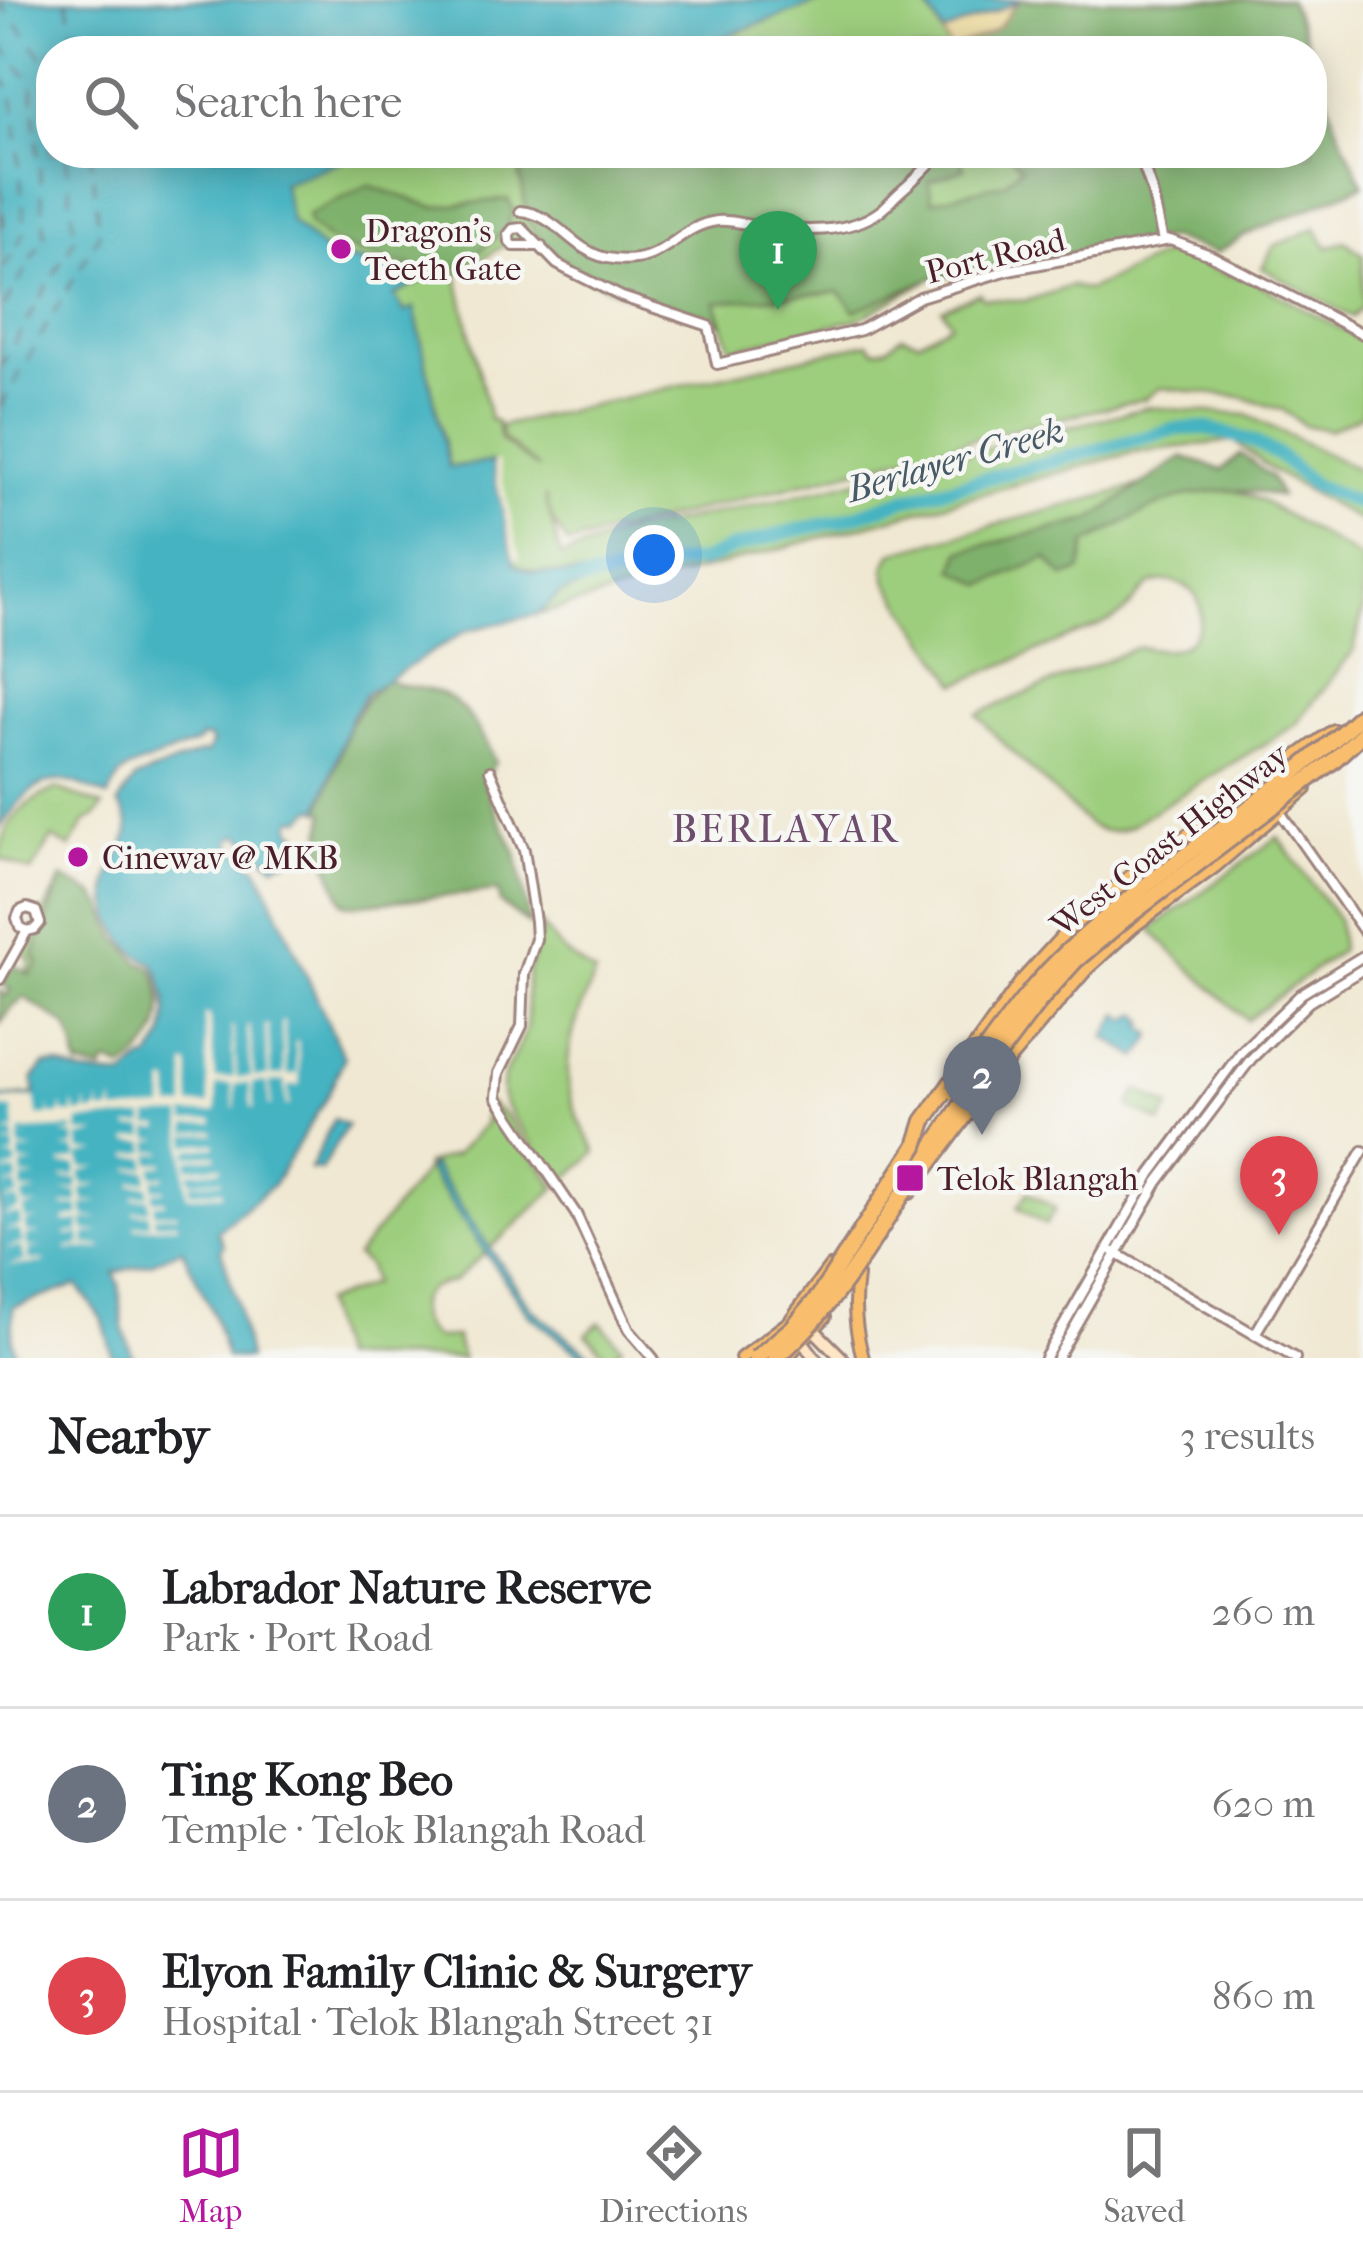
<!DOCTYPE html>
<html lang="en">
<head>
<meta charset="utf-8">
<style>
  :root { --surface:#fff; --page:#f2f2f2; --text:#202124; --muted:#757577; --line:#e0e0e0; --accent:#b5179e }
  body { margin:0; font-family:"IM FELL French Canon",serif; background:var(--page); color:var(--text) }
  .you { position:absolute; left:654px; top:555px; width:42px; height:42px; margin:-30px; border:9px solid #fff; border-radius:50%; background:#1a73e8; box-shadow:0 0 0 18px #1a73e833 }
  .badge { display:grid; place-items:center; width:78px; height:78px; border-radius:50%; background:var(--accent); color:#fff; font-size:39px; font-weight:700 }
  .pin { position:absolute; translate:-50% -99px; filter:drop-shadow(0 3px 6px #0008) }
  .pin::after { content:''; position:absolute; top:63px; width:42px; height:36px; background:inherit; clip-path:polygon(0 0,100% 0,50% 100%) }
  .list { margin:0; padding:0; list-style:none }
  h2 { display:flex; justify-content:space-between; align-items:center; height:156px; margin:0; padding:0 48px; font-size:51px }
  h2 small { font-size:39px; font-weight:400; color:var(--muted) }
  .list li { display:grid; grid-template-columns:78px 1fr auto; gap:36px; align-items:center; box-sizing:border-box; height:192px; padding:0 48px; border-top:3px solid var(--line) }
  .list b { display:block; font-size:45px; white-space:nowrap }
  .list p { margin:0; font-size:39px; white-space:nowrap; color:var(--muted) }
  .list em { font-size:39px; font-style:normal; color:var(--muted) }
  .icon { flex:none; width:66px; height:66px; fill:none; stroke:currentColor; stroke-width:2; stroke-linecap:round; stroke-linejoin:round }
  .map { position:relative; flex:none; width:1363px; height:1358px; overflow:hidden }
  .search { position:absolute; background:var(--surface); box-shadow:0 6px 30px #0003; left:36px; right:36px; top:36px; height:132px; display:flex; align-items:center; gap:30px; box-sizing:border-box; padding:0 42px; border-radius:48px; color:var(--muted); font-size:45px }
  .sheet { height:732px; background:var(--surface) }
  nav { display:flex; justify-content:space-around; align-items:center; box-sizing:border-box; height:168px; border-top:3px solid var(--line); background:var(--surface); font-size:33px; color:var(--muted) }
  nav a { display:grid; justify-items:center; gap:6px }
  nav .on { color:var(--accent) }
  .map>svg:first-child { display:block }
  .green { fill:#9dce7d; stroke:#747654; stroke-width:3 }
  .forest { fill:#7eb16c; stroke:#64684c; stroke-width:3 }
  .sand { fill:#eeda9e; stroke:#9c7c64; stroke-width:3 }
  .water { fill:#45b3c1; stroke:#486976; stroke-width:3 }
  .pier { fill:#f0e8d2 }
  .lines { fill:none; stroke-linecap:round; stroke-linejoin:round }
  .stream { stroke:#45b3c1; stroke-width:3 }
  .river { stroke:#45b3c1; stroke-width:14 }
  .ferry { stroke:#485a67; stroke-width:3; stroke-dasharray:15 12; stroke-linecap:butt }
  .street-casing { stroke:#9d847e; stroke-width:14 }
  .secondary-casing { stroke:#9d847e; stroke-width:16 }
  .primary-casing { stroke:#9d847e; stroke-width:16 }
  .highway-casing { stroke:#9d847e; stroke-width:20 }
  .street { stroke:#fff; stroke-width:8 }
  .secondary { stroke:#fde5c5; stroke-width:10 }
  .primary { stroke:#f9be6d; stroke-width:10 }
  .highway { stroke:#f9be6d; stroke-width:14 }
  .highway-bridge-casing { stroke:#9d847e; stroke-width:20; stroke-linecap:butt }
  .highway-bridge { stroke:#f9be6d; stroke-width:14 }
  .poi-dot { fill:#b5179e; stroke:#f6f6f2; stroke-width:4.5 }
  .labels { text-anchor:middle; stroke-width:9; stroke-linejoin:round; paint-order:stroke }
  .poi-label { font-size:33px; fill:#4a1f2b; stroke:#f6f6f2; text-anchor:start }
  .street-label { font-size:33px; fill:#4a1f2b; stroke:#f6f6f2 }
  .water-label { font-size:36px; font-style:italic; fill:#485a67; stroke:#f6f6f2 }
  .quarter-label { font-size:39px; letter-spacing:3px; fill:#6e4d6d; stroke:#f6f6f2 }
</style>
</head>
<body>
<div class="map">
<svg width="1363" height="1358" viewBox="0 0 1363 1358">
  <rect width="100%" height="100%" fill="#f6f6f2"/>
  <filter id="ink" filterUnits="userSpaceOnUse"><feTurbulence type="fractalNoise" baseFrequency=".00833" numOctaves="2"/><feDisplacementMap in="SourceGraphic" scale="24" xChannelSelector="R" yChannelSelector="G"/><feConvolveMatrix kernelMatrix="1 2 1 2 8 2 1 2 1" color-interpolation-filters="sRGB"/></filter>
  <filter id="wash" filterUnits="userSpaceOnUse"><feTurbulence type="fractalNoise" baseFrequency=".004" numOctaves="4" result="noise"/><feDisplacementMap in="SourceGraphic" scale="48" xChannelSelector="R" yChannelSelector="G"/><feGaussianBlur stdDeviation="2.7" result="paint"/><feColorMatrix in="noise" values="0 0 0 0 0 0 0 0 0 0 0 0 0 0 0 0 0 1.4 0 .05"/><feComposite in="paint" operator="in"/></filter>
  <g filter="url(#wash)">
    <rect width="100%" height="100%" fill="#f0e8d2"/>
    <path class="green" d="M825 0H922L944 32 1022 0H1289L1311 51H685Z
      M1312 54 1336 125 1363 185 1245 235 1216 253 1169 238 932 278 858 319 731 349 723 325 714 320C656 303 586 289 544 243L518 246 510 242 457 274 490 419 497 422 500 440 539 469 502 438 500 426 868 343 875 350 888 347 902 336 919 341 951 323 942 309 980 293 982 298 1026 301 1071 286 1088 290 1171 251 1219 272 1248 278 1363 341V414L1329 430 1304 425 1283 410 1241 397 1161 388 1144 399 1001 432 568 544 552 520 545 496 561 557 625 533 778 500 1149 407 1247 415 1363 472V523L1273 471 1234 441 1135 452 539 614 559 594 594 582V576L535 572 515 565 449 467 414 309 406 313 393 296 424 278 411 272 329 255 291 222 282 183 363 153H1312Z
      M1316 228 1328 248 1345 241 1363 255V306L1352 317 1262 268 1274 246Z
      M1146 484C1189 484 1223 482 1262 501L1363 560V609L1354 650 1295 725 1128 827C1113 833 1104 833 1090 826L996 736 977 714 1136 648C1148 647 1161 651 1172 649 1202 645 1212 602 1186 587 1176 581 1162 579 1151 584 1137 592 1132 609 1119 616 1103 626 1084 631 1068 638 1031 653 994 669 957 684L888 583 885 568 892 553Z
      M57 789 103 806 96 816 85 822 70 848 52 838 32 872 0 858C0 822 26 801 57 789Z
      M1278 837 1338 920 1341 950 1247 1020 1172 952 1151 929Z
      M62 878 34 953 39 963 30 974 27 970 31 961 25 956 24 950Z
      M541 925 565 953 595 974C576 1018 557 1063 575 1110 580 1125 590 1138 596 1152L560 1185 505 1105C494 1075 516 1059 525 1032 530 1014 524 992 528 973 532 956 540 942 541 925Z
      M1138 1090 1170 1107 1161 1123 1129 1106Z
      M490 1104 507 1117 556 1188 454 1281C448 1283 440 1284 434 1287 410 1298 417 1325 435 1338L456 1337 462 1358H339L323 1303 372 1284 368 1266 356 1256 424 1172 426 1164 455 1155 486 1122 484 1119Z
      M1028 1192 1056 1209 1045 1225 1018 1207Z
      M600 1322 622 1347 609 1358 586 1334Z"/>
    <path class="forest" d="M1022 0H1289L1311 51H953C964 40 979 39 992 31 1004 23 1009 8 1022 0Z
      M1312 54 1336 125 1363 185 1245 235 1216 253 1169 238 932 278 855 311 839 292 716 302 723 325 714 320C656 303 577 287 539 237 536 232 531 227 528 222 523 208 526 192 519 176L537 153H960L964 169 929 181 932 201 1004 183 1021 167 1008 153H1312Z
      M368 185 434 207 508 199 513 210 506 231 451 272 435 273 352 250 328 240 308 223V215Z
      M1241 454 1271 477 1280 496C1197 479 1155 504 1086 544L1081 571 1064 577 1047 558 984 585 954 569 961 551 1090 520 1183 457 1222 470Z
      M386 679C401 688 416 686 433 691 465 700 482 733 495 762L485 780 491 801 516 853 530 925 500 903 498 891 351 905 343 902 321 847 325 812 320 811 350 724 367 698Z
      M62 878 94 894 104 908 117 938 139 962 152 968C172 1010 161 1044 123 1069L111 1063 105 1064 102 1071 78 1066 74 1044 67 1026 24 997 19 1003 12 1006 0 1024V991L7 996 10 990 2 983 11 967 15 966 30 974 39 963 34 954Z"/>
    <path class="sand" d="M1000 0H1022C1009 7 1007 21 996 29 983 40 963 41 951 51L938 24 956 22Z"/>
    <path class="water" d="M0 0H825L685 51H51V153H363L283 183 291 222 329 255 411 272 425 279 394 296 405 312 414 308 449 467 492 462 515 565 535 573 593 575 594 582 559 594 539 614 466 631 366 693 350 719 319 810 313 808 302 819 295 818 291 822 292 830 298 833 302 854 274 865 242 836 236 835 231 840 232 848 239 851 259 870 344 1058 327 1097 273 1185 217 1231 224 1245 221 1250 237 1303 248 1358H226L214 1316 182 1249 151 1263 114 1273 119 1284 123 1327 133 1358H113L103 1321 77 1285 13 1307 12 1340 17 1358H0V1098L35 1095 33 1080 44 1065H58L83 1074 125 1077C127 1075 136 1065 139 1063 149 1056 147 1063 155 1052 174 1027 167 989 154 964 122 950 101 911 110 876 114 861 127 846 128 831 129 821 124 811 118 804L135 779 200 753H207L212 742 208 738H201L197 743 129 769 120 775 108 797C96 792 83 785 70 782 39 774 14 805 0 828Z
      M922 0H1022L944 33Z
      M1119 1014 1128 1020 1139 1014 1146 1022 1143 1026 1153 1035 1138 1058 1105 1037Z
      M334 1119 347 1125 321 1170 310 1169Z
      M432 1165 532 1309 595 1358H585L528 1314 427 1169Z"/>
    <path class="pier" d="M498 461 520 558 514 559 493 462Z
      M204 1015H209L215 1079 234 1077 231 1026H233L237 1078 251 1077 247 1026H250L254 1077 268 1076 265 1025H268L271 1076 284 1075 281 1022H284L287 1075 297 1074 295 1042H298L300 1085 288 1086 289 1106H286L285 1081 270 1082 271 1106H269L267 1082 252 1083 254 1108H251L249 1083 235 1084 236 1108H234L232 1084 216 1085V1112L185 1114 186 1122 213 1120V1124L187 1125V1133L214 1131V1134L187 1135V1145L215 1143V1147L188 1149V1156L216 1154V1157L188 1159V1168L221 1166V1169L189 1172 190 1181 221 1179V1181L190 1183V1192L222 1190V1194L187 1196 182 1115 149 1116V1126H160V1129H149V1138L161 1140 150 1141V1151H163V1153L150 1154V1163H164V1165L152 1167 153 1176H164V1178L153 1179V1189H164V1191L153 1192V1200H165V1203L154 1204V1213H177V1215L154 1216V1223L177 1222V1225L135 1228 134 1225 150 1224 149 1213H134L133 1211 150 1210 149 1198 134 1199V1196L149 1195 148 1185H132V1182L148 1181V1170H131V1168L147 1167V1157H130V1154L147 1152 146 1142H129V1139L146 1137 145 1128 129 1129V1126L145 1125V1117L79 1121 78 1133H98L78 1138 81 1151H99L79 1155 82 1168 100 1167 80 1172 83 1185 101 1184 81 1189 84 1202 101 1201 82 1205 84 1217 100 1219 83 1220 85 1231 101 1233 86 1234 85 1245 101 1246 102 1248 67 1250V1248L82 1245 80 1234 66 1236V1233L80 1232V1221L64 1222V1219L80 1216 79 1206 64 1207 63 1205 78 1203V1192L62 1191 77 1189 78 1179H63V1177L76 1176 77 1165H61V1163L77 1159 76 1150 61 1148 75 1147V1136L59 1134 73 1133 75 1128 20 1131 19 1136 30 1137H19V1148L35 1150 20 1151V1162L36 1164 21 1165V1176L38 1178 22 1179V1191H38L22 1195 24 1206 39 1205 23 1209 25 1220 39 1219 25 1222V1232L41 1234 26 1235 27 1247H43L28 1249V1261H44V1263L7 1266 25 1261 22 1247 5 1249 23 1243 20 1230 4 1231 21 1226 20 1214 2 1216 20 1209 18 1200 3 1201 19 1196 17 1185 2 1187 18 1182 17 1172 1 1173 17 1167 16 1159 4 1158 15 1156V1146L3 1145 15 1143 14 1133 3 1134 15 1130 13 1109 0 1108V1101L35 1097 38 1116 49 1115 48 1104 51 1115H60L62 1103 63 1113 73 1114V1102L77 1114 86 1112V1101L89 1113 98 1112 100 1100 101 1111 111 1112 113 1100 115 1112 164 1108 165 1083H170L171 1107H186L185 1065H189L191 1105H209Z"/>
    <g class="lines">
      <path class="stream" d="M1097 30 1102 51"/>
      <path class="river" d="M581 581 669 564 703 561 730 549 788 532 839 521 906 499 1177 429 1206 428 1252 441 1278 455 1313 485 1363 505"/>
      <path class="ferry" d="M67 0 78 51
        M0 2 51 68
        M0 44 32 83 45 236 0 315
        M0 75 13 91 25 231 0 276
        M0 185 4 224 0 231
        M0 368 75 238 66 153
        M0 408 99 234 91 153"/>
    </g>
  </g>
  <g filter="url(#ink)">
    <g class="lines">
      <defs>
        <path id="street" d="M1139 153 1152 191 1163 241
          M520 211C557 214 572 251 607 258 665 269 673 227 717 221 733 219 748 226 763 227 800 231 848 235 880 211 887 206 893 198 900 192 914 180 927 168 939 153
          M541 246H514L510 242 509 234 513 229 522 228 557 264 568 270 622 297 709 326 717 364 861 330 920 297 1008 270 1170 240 1210 255 1363 334
          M490 771 524 850 535 921 536 939 524 974 522 1026 499 1073 497 1097 576 1214 629 1330 653 1358
          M1280 812 1363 930
          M0 979 27 931 35 929 40 923 36 911 27 908 20 911 17 918 20 927 27 931
          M1114 1252 1295 1358
          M1255 1334 1363 1151
          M1045 1358 1151 1174 1241 1052 1301 994 1363 956
          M1057 1358 1158 1182 1251 1059 1309 1002 1363 969"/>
        <path id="secondary" d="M808 1324 842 1358
          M799 1337 815 1358"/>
        <path id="primary" d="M910 1193 1006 1064 1087 969 1133 927 1216 866 1306 789
          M857 1276C853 1305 855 1329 863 1358
          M741 1358 789 1322 830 1267
          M786 1358 825 1317"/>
        <path id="highway" d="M924 1121 1023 982 1083 916 1132 877 1334 732
          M919 1168 964 1101"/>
      </defs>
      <use href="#street" class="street-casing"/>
      <use href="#secondary" class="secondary-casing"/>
      <use href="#primary" class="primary-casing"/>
      <use href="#highway" class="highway-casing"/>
      <use href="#street" class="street"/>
      <use href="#secondary" class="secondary"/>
      <use href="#primary" class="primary"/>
      <use href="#highway" class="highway"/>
      <defs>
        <path id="highway-bridge" d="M954 1092C990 1045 1025 990 1069 950 1162 864 1272 800 1363 713
          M964 1101 1040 1000 1075 961 1125 919 1333 761 1363 733
          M756 1358 792 1328 819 1296 916 1146 924 1121
          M776 1358C836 1307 877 1234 919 1168"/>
      </defs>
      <use href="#highway-bridge" class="highway-bridge-casing"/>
      <use href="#highway-bridge" class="highway-bridge"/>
    </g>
  </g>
  <g class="poi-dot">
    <circle cx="341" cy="249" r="12"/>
    <circle cx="78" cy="857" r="12"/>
    <rect x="895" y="1163" width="30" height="30" rx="6"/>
  </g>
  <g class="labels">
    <g class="poi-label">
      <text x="365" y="242">Dragon's<tspan x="365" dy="38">Teeth Gate</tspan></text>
      <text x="102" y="869">Cinewav @ MKB</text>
      <text x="937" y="1190">Telok Blangah</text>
    </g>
    <g class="street-label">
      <text transform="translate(995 255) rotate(-14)" y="12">Port Road</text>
      <text transform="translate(1169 839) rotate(-38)" y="12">West Coast Highway</text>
    </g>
    <g class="water-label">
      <text transform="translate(955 459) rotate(-16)" y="13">Berlayer Creek</text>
    </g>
    <g class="quarter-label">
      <text x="786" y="842">BERLAYAR</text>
    </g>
  </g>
</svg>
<div class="you"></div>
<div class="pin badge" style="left:778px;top:310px;background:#2e9e5b">1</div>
<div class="pin badge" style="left:982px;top:1135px;background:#6b7280">2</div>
<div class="pin badge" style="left:1279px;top:1235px;background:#e0444e">3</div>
<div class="search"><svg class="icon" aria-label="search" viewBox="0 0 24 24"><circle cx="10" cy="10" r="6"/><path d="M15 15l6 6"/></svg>Search here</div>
</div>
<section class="sheet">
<h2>Nearby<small>3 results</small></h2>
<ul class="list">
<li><span class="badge" style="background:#2e9e5b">1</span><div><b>Labrador Nature Reserve</b><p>Park · Port Road</p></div><em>260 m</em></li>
<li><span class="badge" style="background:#6b7280">2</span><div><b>Ting Kong Beo</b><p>Temple · Telok Blangah Road</p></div><em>620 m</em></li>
<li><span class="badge" style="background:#e0444e">3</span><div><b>Elyon Family Clinic &amp; Surgery</b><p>Hospital · Telok Blangah Street 31</p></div><em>860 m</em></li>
</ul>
</section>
<nav>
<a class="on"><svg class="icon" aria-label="map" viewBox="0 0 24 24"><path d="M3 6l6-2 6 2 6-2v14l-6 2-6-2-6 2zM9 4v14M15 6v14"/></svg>Map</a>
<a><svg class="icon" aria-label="directions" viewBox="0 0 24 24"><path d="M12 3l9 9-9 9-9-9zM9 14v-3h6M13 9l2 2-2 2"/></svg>Directions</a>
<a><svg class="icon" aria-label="saved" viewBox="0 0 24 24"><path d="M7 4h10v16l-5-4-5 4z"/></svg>Saved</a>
</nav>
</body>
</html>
